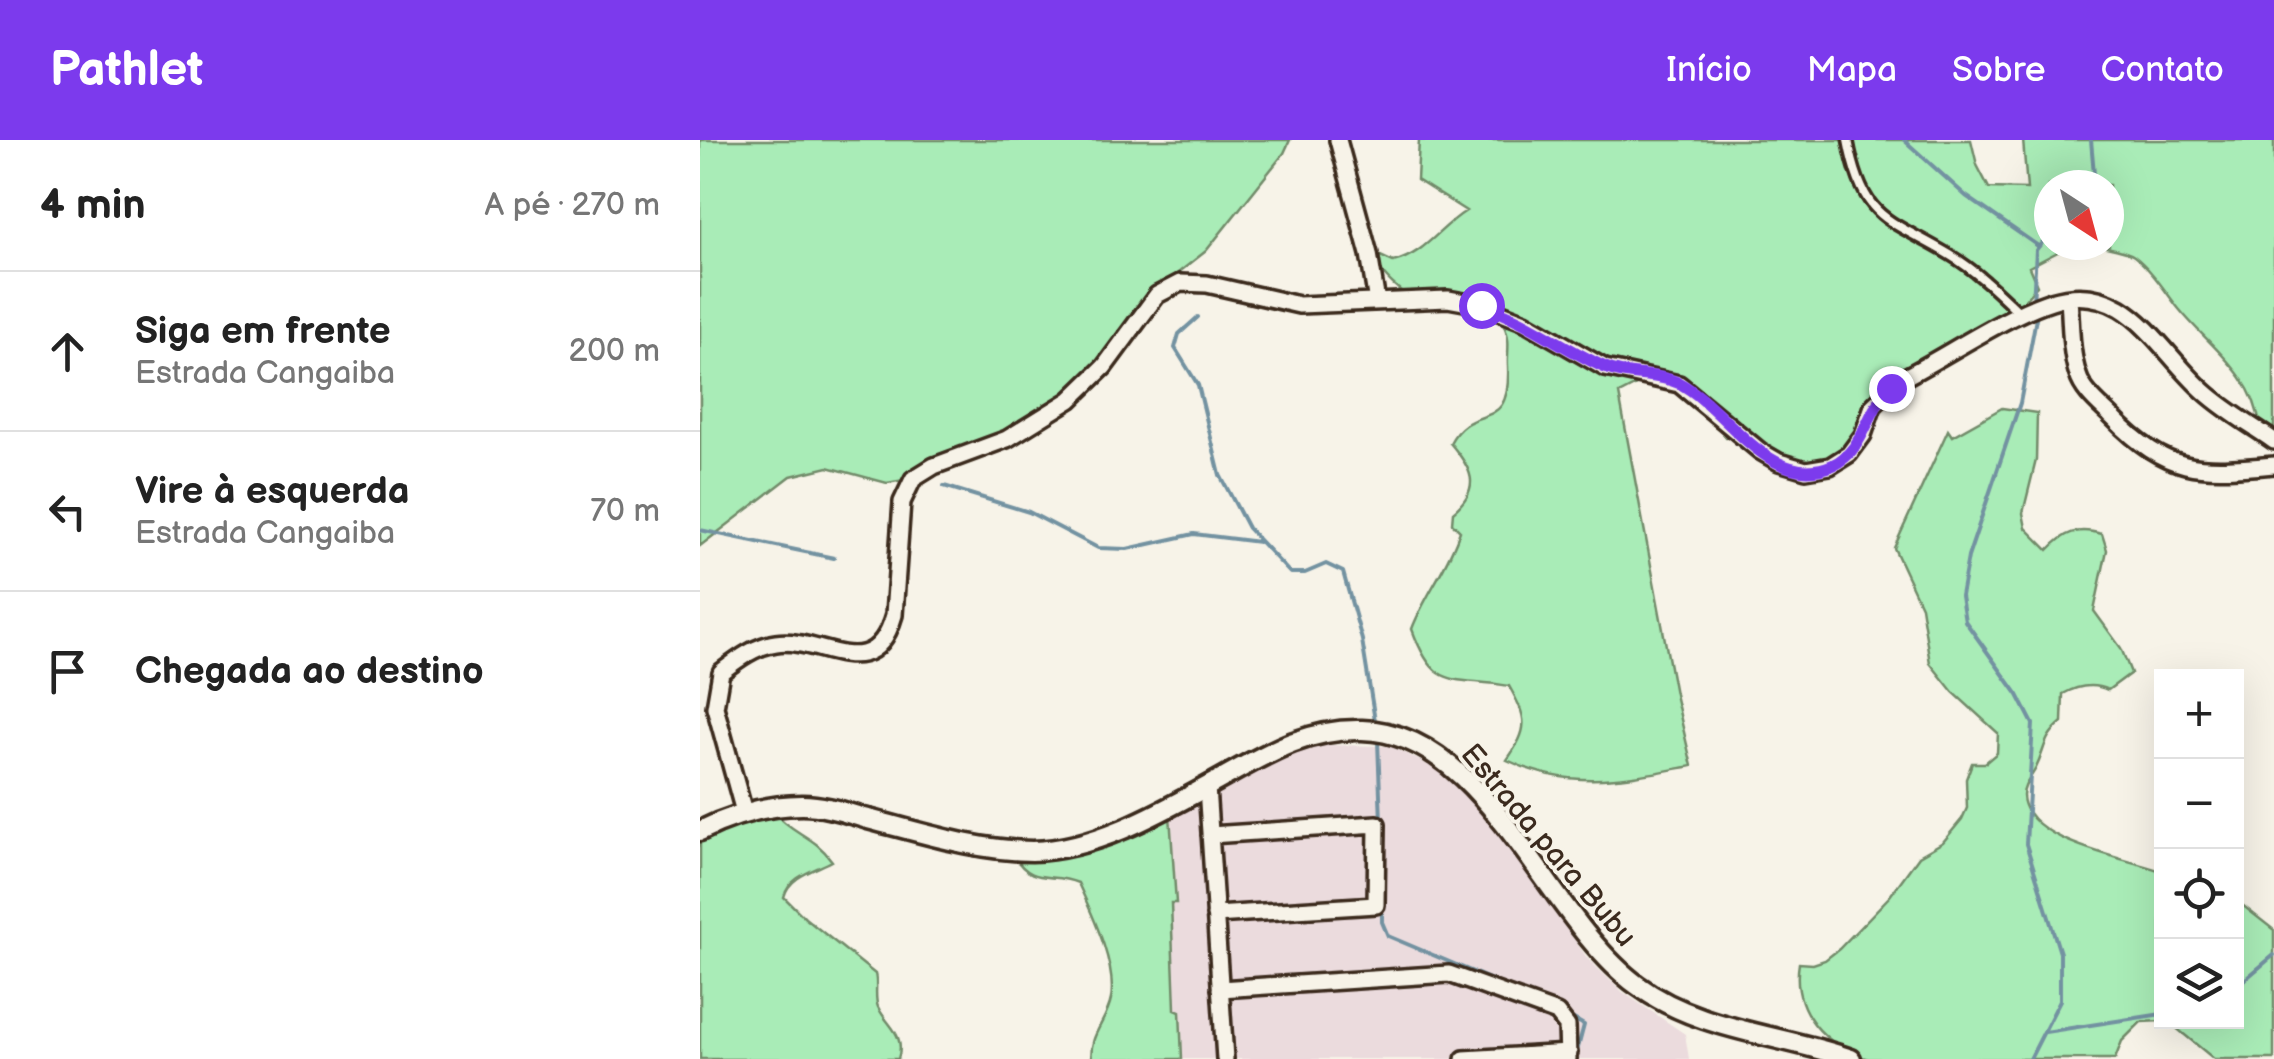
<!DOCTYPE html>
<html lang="pt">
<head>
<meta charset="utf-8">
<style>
  :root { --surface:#fff; --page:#f2f2f2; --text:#222; --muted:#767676; --line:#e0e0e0; --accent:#7c3aed }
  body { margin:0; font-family:"Balsamiq Sans",sans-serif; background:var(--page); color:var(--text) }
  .controls { position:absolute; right:30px; bottom:30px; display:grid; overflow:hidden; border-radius:0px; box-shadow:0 10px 40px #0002 }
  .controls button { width:90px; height:90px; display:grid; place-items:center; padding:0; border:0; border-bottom:2px solid var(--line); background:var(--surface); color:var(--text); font:50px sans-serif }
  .compass { position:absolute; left:1334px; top:30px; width:90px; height:90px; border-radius:50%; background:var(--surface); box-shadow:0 10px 40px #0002; rotate:144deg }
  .stop { position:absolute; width:30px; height:30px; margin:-22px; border:8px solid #7c3aed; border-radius:50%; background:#fff }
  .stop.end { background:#7c3aed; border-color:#fff; box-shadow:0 2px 10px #0008 }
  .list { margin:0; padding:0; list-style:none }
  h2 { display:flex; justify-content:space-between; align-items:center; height:130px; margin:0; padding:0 40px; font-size:42px }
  h2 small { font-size:32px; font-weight:400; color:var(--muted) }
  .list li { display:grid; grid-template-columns:65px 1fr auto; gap:30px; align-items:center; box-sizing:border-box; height:160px; padding:0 40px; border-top:2px solid var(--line) }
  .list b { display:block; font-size:38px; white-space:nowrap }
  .list p { margin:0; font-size:32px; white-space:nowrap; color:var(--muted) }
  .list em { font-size:32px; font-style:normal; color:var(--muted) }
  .icon { flex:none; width:55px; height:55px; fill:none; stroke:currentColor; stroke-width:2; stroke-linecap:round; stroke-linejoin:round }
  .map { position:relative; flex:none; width:1574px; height:919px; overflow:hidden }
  header { display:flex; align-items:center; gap:60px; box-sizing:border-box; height:140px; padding:0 50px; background:var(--accent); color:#fff }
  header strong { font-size:48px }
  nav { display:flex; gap:55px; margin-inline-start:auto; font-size:35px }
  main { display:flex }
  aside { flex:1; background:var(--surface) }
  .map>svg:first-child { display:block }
  .built { fill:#ebdbdd }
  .green { fill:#a9ecb7; stroke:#728b6a; stroke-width:2.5 }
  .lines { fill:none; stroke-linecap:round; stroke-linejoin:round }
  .stream { stroke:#7392a1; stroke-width:4 }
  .service-casing { stroke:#3b2a1e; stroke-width:15 }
  .minor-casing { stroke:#3b2a1e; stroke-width:22 }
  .tertiary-casing { stroke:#3b2a1e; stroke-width:25 }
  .service { stroke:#f7f3e8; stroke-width:8 }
  .minor { stroke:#f7f3e8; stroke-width:15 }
  .tertiary { stroke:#f7f3e8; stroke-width:18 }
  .route { stroke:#7c3aed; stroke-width:12 }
  .labels { text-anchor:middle; stroke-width:8; stroke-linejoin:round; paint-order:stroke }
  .street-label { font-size:30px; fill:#3b2a1e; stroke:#f7f3e8 }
</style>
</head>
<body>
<header>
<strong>Pathlet</strong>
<nav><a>Início</a><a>Mapa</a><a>Sobre</a><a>Contato</a></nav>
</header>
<main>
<aside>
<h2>4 min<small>A pé · 270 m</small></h2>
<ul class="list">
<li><svg class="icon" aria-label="ahead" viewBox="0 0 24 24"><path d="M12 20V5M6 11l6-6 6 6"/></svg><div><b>Siga em frente</b><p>Estrada Cangaiba</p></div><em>200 m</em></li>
<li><svg class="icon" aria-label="left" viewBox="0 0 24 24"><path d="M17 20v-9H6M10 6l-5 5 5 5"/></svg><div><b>Vire à esquerda</b><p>Estrada Cangaiba</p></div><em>70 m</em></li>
<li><svg class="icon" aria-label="arrive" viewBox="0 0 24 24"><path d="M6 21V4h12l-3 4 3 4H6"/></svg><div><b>Chegada ao destino</b></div></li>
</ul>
</aside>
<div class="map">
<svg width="1574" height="919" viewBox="0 0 1574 919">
  <rect width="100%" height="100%" fill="#f7f3e8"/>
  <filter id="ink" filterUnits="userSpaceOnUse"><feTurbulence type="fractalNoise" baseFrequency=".01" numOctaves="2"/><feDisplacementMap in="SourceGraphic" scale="20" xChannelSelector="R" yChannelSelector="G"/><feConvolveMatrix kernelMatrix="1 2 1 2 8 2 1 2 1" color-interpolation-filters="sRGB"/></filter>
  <g filter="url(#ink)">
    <path class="built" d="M617 605 691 606 744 633 791 678 887 818 921 851 985 894 989 919H476L463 684 564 625Z"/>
    <path class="green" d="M0 0H590L584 13 506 111 464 144 384 239 338 277 204 340 187 343 128 327 91 336 0 406Z
      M719 0H1271L1277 25 1289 48 1327 49 1323 0H1574V298L1560 287C1555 235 1509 206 1479 169 1465 151 1452 130 1434 116 1424 109 1409 108 1397 105H1409V45H1349V105H1371L1329 127 1337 146 1314 172 1161 279 1156 319C1102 360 1074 293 1026 297L1002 267 978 251 942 242 919 254 975 554 992 626C926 638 870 651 807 620 829 588 828 580 809 546 751 536 735 552 712 489 725 455 748 427 760 391L752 383 753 372C783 347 771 328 750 303 773 259 811 297 808 226 807 213 811 201 805 188 789 158 744 173 719 163 710 160 701 151 694 145 683 135 676 126 674 113L693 122C725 114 739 88 766 71L717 40Z
      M1302 268 1337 273 1336 320 1323 373 1326 388 1348 410C1365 392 1377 387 1402 394L1407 410 1394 471 1421 508 1431 533 1408 550C1393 543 1377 546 1363 554L1362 582C1342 599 1346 608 1336 628 1331 638 1323 645 1323 656 1325 702 1427 718 1461 731V881L1441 882 1422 901 1415 919C1353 919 1292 919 1230 919 1212 919 1185 919 1168 919 1125 906 1091 871 1099 823L1113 824 1125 820 1139 809 1190 756 1219 716 1243 702 1262 679 1267 668 1266 639 1272 623H1285L1297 613 1298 593 1253 552 1230 523 1221 466 1194 408 1248 290 1252 296Z
      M75 673C93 694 115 696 132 721 115 730 89 736 84 757L105 778 175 834C178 844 174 858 178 867 187 886 206 894 198 919H0V680Z
      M470 675 476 763H471L475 869 480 871 482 919H392C388 896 407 881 411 859 417 825 392 774 378 743 351 731 333 747 314 716Z
      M1537 761 1574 790V919H1514L1469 882H1536Z"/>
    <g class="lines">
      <path class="stream" d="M1204 0 1266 56 1338 106
        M1391 0 1395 45
        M1333 164 1336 110 1349 94
        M498 177 479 194 475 208 498 245 520 335 548 388 590 433H605L626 424 643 432 662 500 676 587
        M244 346 329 372 398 408 427 409 494 394 559 402
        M0 390 134 418
        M678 601 681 682
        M682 766V782L688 796 811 848
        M1536 847 1574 815
        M865 874 884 885 875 919
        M1345 892 1462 874
        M1330 919 1360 860V813L1326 704 1333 584 1318 555 1265 481 1261 456 1268 417 1320 263 1337 173"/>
      <defs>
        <path id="service" d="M1148 0C1163 82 1187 77 1250 115 1277 131 1299 153 1322 175"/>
        <path id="minor" d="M638 0 669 114 677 162
          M1369 158C1371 183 1370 211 1378 235 1383 252 1400 265 1412 277 1468 334 1498 332 1574 325
          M507 647 525 919
          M44 672 15 567 21 532C37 520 55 506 76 503 121 496 173 549 194 475L202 362 213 339 234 326 307 299 370 260 404 227 457 155 480 143 507 144 599 165 748 159 781 165 825 182 905 228 979 244 1060 311 1079 322 1106 330 1130 326 1149 314 1163 295 1173 266 1191 248 1207 236C1251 213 1305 176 1351 161 1427 137 1458 211 1505 252 1526 271 1551 285 1574 301
          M510 695 677 684 676 765 515 775
          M520 849 749 834 857 873 867 886 868 919
          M764 919 869 913"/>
        <path id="tertiary" d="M0 691C32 675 65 665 102 665 124 665 147 673 168 679 220 692 277 711 332 711 392 710 456 675 508 646 558 619 602 588 662 590 786 592 846 779 937 845 999 891 1081 894 1151 919"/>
      </defs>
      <use href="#service" class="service-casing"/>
      <use href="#minor" class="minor-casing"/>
      <use href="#tertiary" class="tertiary-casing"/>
      <use href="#service" class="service"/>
      <use href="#minor" class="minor"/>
      <use href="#tertiary" class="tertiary"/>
    </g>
  </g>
  <g class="lines" filter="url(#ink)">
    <path class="route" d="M781 165C826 179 862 208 904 227 928 238 955 232 979 243 1027 267 1069 353 1133 325 1166 309 1165 271 1191 248"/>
  </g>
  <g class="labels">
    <g class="street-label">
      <text transform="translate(849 705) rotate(50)" y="10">Estrada para Bubu</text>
    </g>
  </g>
</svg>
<div class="controls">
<button>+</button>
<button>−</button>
<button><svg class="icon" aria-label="locate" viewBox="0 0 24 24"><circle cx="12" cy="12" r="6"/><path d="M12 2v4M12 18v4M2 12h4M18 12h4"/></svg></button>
<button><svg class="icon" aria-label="layers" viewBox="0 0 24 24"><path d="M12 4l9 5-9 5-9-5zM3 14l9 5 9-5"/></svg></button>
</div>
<svg class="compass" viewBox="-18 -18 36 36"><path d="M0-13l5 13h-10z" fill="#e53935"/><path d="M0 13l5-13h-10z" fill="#767676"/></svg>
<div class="stop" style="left:781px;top:165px"></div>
<div class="stop end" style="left:1191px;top:248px"></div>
</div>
</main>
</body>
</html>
